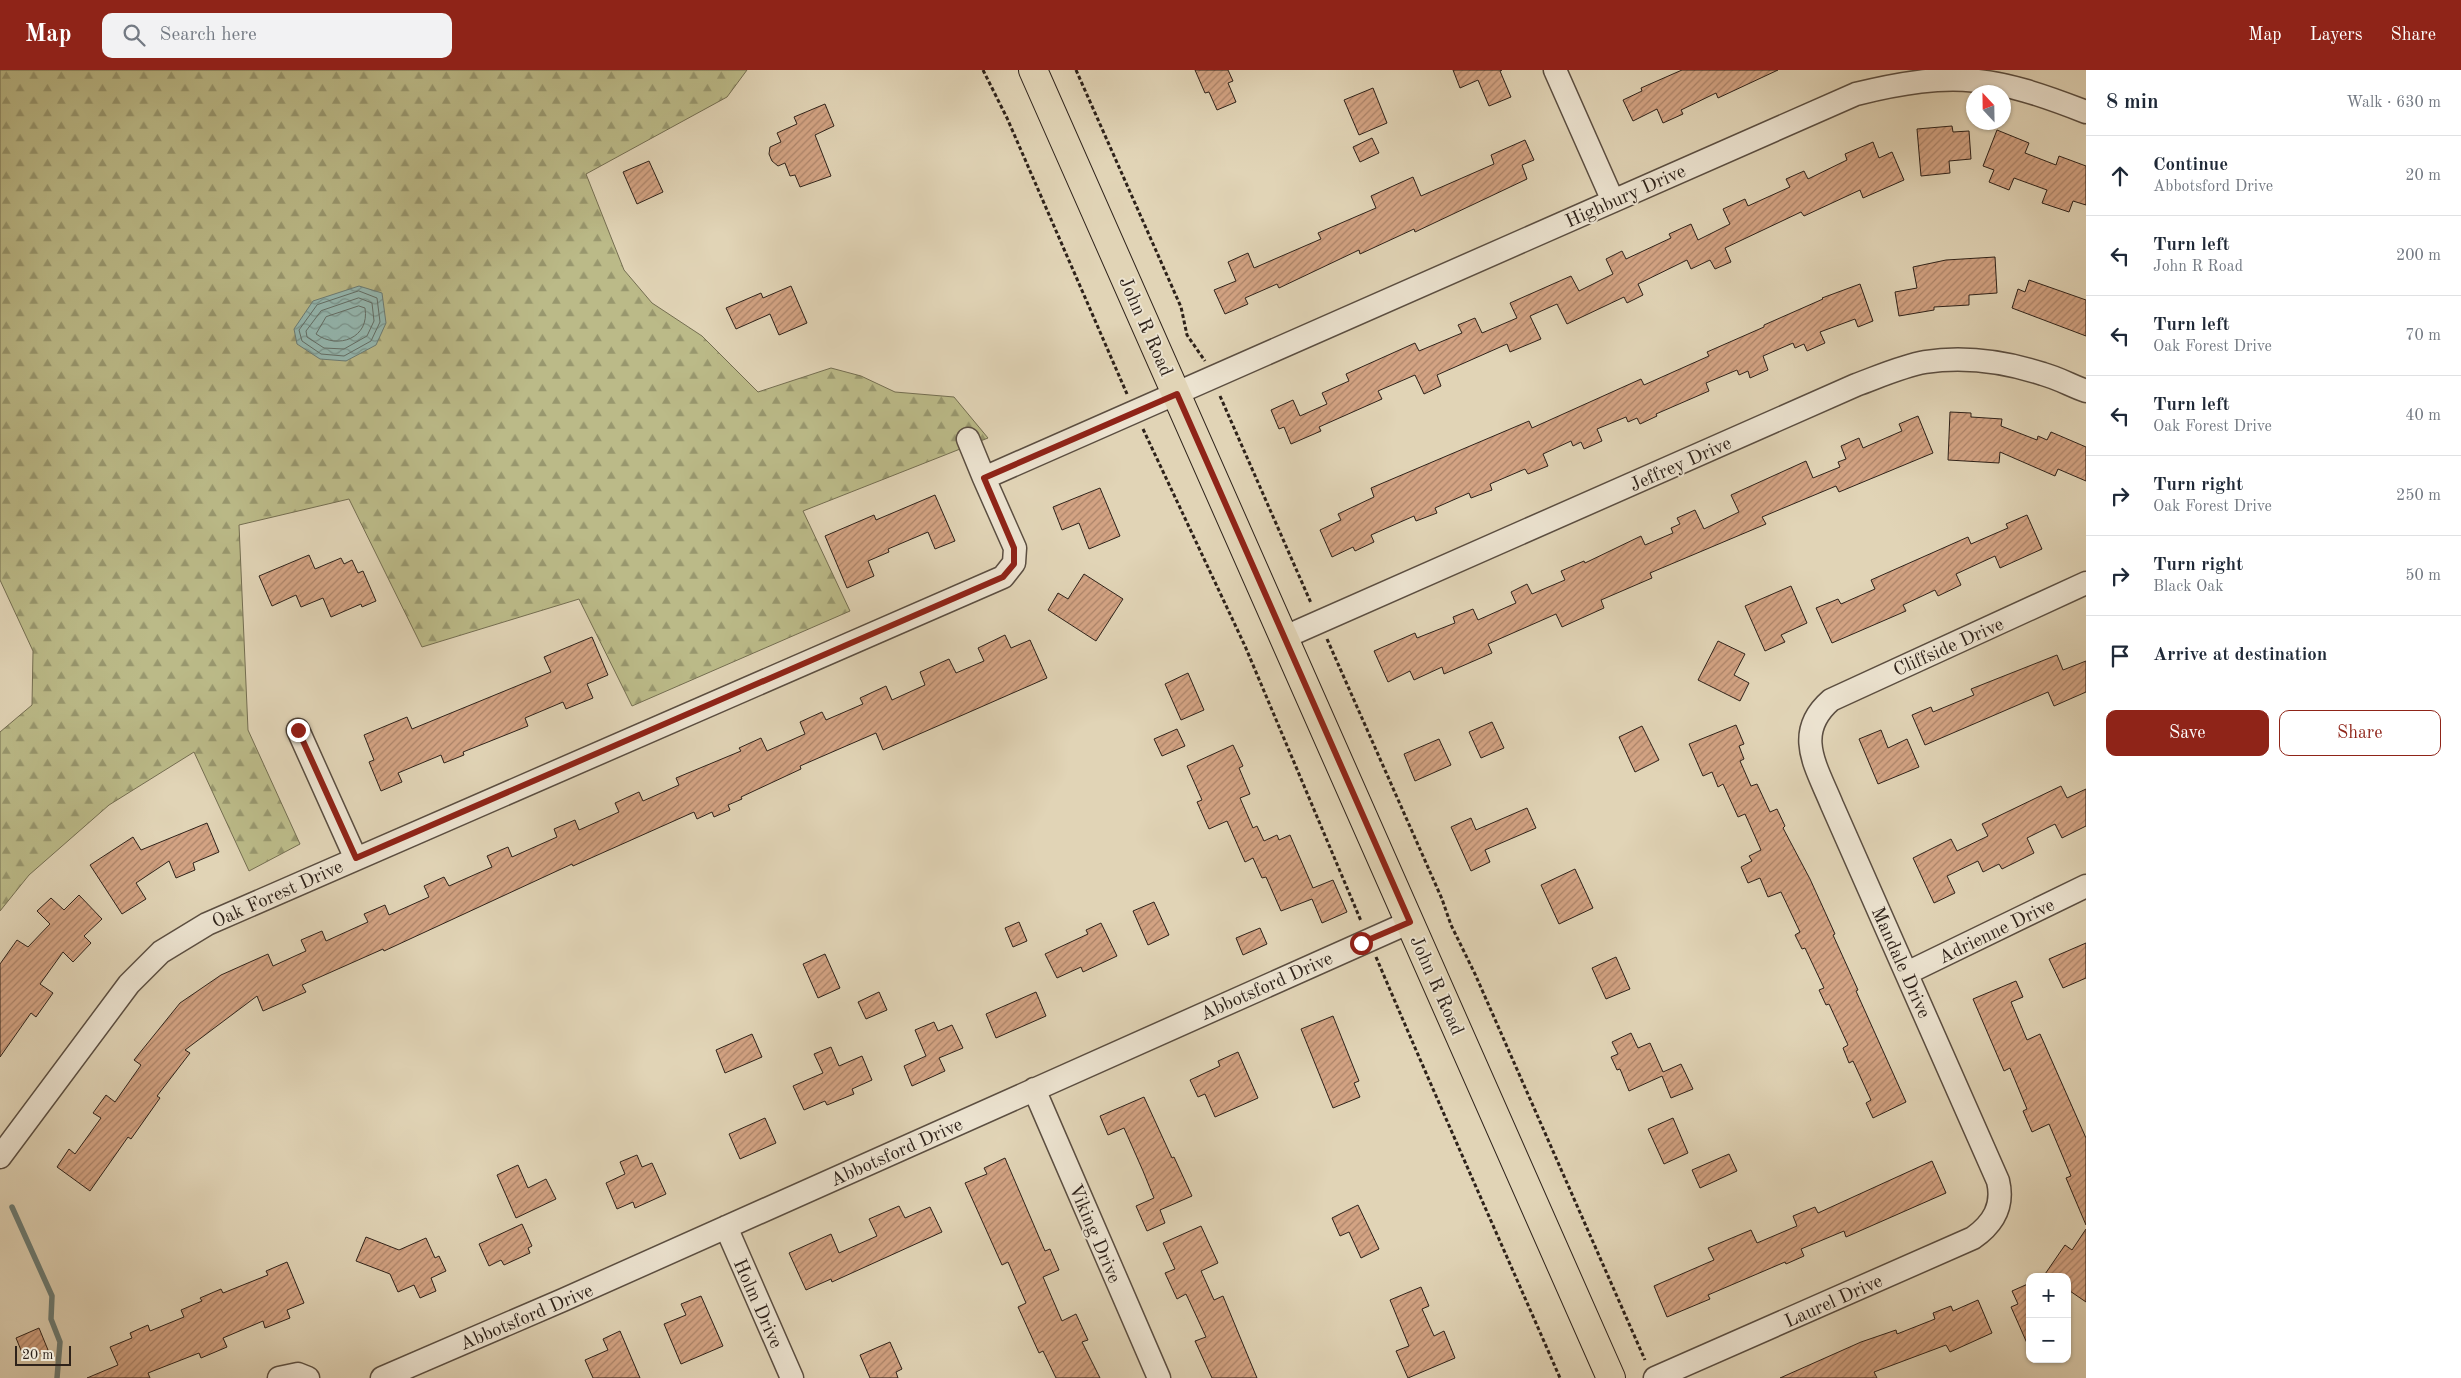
<!DOCTYPE html>
<html lang="en">
<head>
<meta charset="utf-8">
<style>
  :root { --surface:#fff; --page:#f2f2f3; --text:#1f2937; --muted:#747a83; --line:#e0e1e3; --accent:#8f2418 }
  body { margin:0; font-family:"Old Standard TT",serif; background:var(--page); color:var(--text) }
  .controls { position:absolute; right:15px; bottom:15px; display:grid; overflow:hidden; border-radius:10px; box-shadow:0 1px 4px #0004 }
  .controls button { width:45px; height:45px; display:grid; place-items:center; padding:0; border:0; border-bottom:1px solid var(--line); background:var(--surface); color:var(--text); font:25px sans-serif }
  .compass { position:absolute; left:1966px; top:15px; width:45px; height:45px; border-radius:50%; background:var(--surface); box-shadow:0 1px 4px #0004; rotate:338deg }
  .scale { position:absolute; left:15px; bottom:12px; width:56px; box-sizing:border-box; padding-left:5px; border:2px solid #2e221a; border-top:0; font-size:14px; line-height:18px; white-space:nowrap; color:#2e221a; -webkit-text-stroke:4px #ece3d0; paint-order:stroke }
  .stop { position:absolute; width:15px; height:15px; margin:-11px; border:4px solid #8f2418; border-radius:50%; background:#fff }
  .stop.end { background:#8f2418; border-color:#fff; box-shadow:0 1px 5px #0008 }
  .list { margin:0; padding:0; list-style:none }
  h2 { display:flex; justify-content:space-between; align-items:center; height:65px; margin:0; padding:0 20px; font-size:21px }
  h2 small { font-size:16px; font-weight:400; color:var(--muted) }
  .list li { display:grid; grid-template-columns:32px 1fr auto; gap:15px; align-items:center; box-sizing:border-box; height:80px; padding:0 20px; border-top:1px solid var(--line) }
  .list b { display:block; font-size:19px; white-space:nowrap }
  .list p { margin:0; font-size:16px; white-space:nowrap; color:var(--muted) }
  .list em { font-size:16px; font-style:normal; color:var(--muted) }
  .actions { display:flex; gap:10px; padding:15px 20px }
  .actions a { flex:1; padding:11px 0; border:1px solid var(--accent); border-radius:10px; text-align:center; font-size:18px; color:var(--accent) }
  .actions .main { background:var(--accent); color:#fff }
  .icon { flex:none; width:28px; height:28px; fill:none; stroke:currentColor; stroke-width:2; stroke-linecap:round; stroke-linejoin:round }
  .map { position:relative; flex:none; width:2086px; height:1308px; overflow:hidden }
  header { display:flex; align-items:center; gap:30px; box-sizing:border-box; height:70px; padding:0 25px; background:var(--accent); color:#fff }
  header strong { font-size:24px }
  nav { display:flex; gap:28px; margin-inline-start:auto; font-size:18px }
  .search { width:350px; height:45px; background:var(--page); display:flex; align-items:center; gap:12px; box-sizing:border-box; padding:0 18px; border-radius:10px; color:var(--muted); font-size:19px }
  main { display:flex }
  aside { flex:1; background:var(--surface) }
  .map>svg:first-child { display:block }
  .forest { fill:url(#forest-firs); stroke:#746e51 }
  .water { fill:url(#water-waves); stroke:#6b7c75 }
  .lines { fill:none; stroke-linecap:round; stroke-linejoin:round }
  .shore { stroke:#616d66; stroke-width:1 }
  .stream { stroke:#6b7c75; stroke-width:5.5 }
  .building { fill:url(#building-hatch); stroke:#2e221a }
  .minor-casing { stroke:#5b4e41; stroke-width:25 }
  .major-casing { stroke:#2e221a; stroke-width:30 }
  .path { stroke:#2e221a; stroke-width:3; stroke-dasharray:4 2.5; stroke-linecap:butt }
  .minor { stroke:#ece3d0; stroke-width:22 }
  .major { stroke:#e1d4b6; stroke-width:28 }
  .route { stroke:#8f2418; stroke-width:6 }
  .labels { text-anchor:middle; stroke-width:4; stroke-linejoin:round; paint-order:stroke }
  .street-label { font-size:19px; fill:#2e221a; stroke:#ece3d0 }
</style>
</head>
<body>
<header>
<strong>Map</strong>
<div class="search"><svg class="icon" aria-label="search" viewBox="0 0 24 24"><circle cx="10" cy="10" r="6"/><path d="M15 15l6 6"/></svg>Search here</div>
<nav><a>Map</a><a>Layers</a><a>Share</a></nav>
</header>
<main>
<div class="map">
<svg width="2086" height="1308" viewBox="0 0 2086 1308">
  <defs>
    <pattern id="forest-firs" width="22" height="20" patternUnits="userSpaceOnUse" patternTransform="scale(1.25)"><rect width="22" height="20" fill="#bbba88"/><path d="M5 1l3.5 6h-7zM16 11l3.5 6h-7z" fill="#98976e"/></pattern>
    <pattern id="water-waves" width="16" height="10" patternUnits="userSpaceOnUse" patternTransform="scale(1.25)"><rect width="16" height="10" fill="#94b8b1"/><path d="M0 5q4-4 8 0t8 0" fill="none" stroke="#79958f"/></pattern>
    <pattern id="building-hatch" width="6" height="6" patternUnits="userSpaceOnUse" patternTransform="scale(1.25)"><rect width="6" height="6" fill="#d3a383"/><path d="M-1 1l2-2M0 6l6-6M5 7l2-2" fill="none" stroke="#ac846a"/></pattern>
  </defs>
  <rect width="100%" height="100%" fill="#e1d4b6"/>
  <filter id="stains"><feTurbulence type="fractalNoise" baseFrequency=".004" numOctaves="4"/><feColorMatrix values="0 0 0 0 .2 0 0 0 0 .09 0 0 0 0 .02 0 0 0 .5 -.17"/></filter>
  <radialGradient id="worn" r=".72"><stop offset=".6" stop-color="#630" stop-opacity="0"/><stop offset="1" stop-color="#630" stop-opacity=".3"/></radialGradient>
  <path class="forest" d="M0 0H747L727 27 586 104 624 200 652 233 702 266 758 322 831 298 861 306 895 322 954 327 988 368 803 441 850 541 632 636 579 529 422 577 349 429 239 455 248 660 300 774 249 801 194 682 109 735 29 805 0 841V662L32 635 33 581 0 510Z"/>
  <path class="water" d="M359 216 382 223 386 253 376 275 346 291 320 289 297 274 294 259 313 231Z"/>
  <g class="lines">
    <path class="shore" d="M359 221 377 228 380 252 371 271 344 286 321 284 302 271 299 260 317 235Z
      M359 228 372 233 374 251 367 266 344 279 324 278 307 267 306 261 321 241Z
      M359 236 365 238C370 268 338 280 316 264L326 247Z"/>
    <path class="stream" d="M12 1137 52 1226 51 1249 60 1272 57 1308"/>
  </g>
  <path class="building" d="M1195 0H1228L1233 11 1228 13 1236 32 1217 40 1209 22 1205 23Z
    M1453 0H1502L1500 1 1511 27 1489 36 1478 10 1460 18Z
    M1682 0H1778L1718 28 1716 23 1681 40 1683 44 1663 53 1657 39 1633 51 1623 30 1642 21 1641 18Z
    M1373 18 1387 53 1359 65 1344 30Z
    M825 34 834 56 815 65 831 106 800 117 795 105 790 106 785 93 778 96 772 91 769 84 770 77 781 72 777 63 797 54 794 47Z
    M1952 56 1953 62 1969 61 1971 89 1949 91 1950 103 1921 106 1917 59Z
    M1997 60 2029 73 2025 83 2056 95 2059 86 2086 96V135L2073 131 2069 142 2042 133 2047 120 2014 108 2009 120 1989 112 1994 100 1983 96Z
    M1372 68 1379 83 1360 92 1353 77Z
    M1525 70 1534 90 1522 95 1527 109 1415 162 1414 159 1360 184 1359 180 1279 218 1277 214 1245 228 1248 234 1225 244 1214 220 1236 211 1228 192 1248 183 1254 198 1321 169 1318 163 1376 138 1371 126 1413 107 1421 126 1494 94 1491 85Z
    M1873 72 1879 88 1892 82 1904 110 1863 128 1860 120 1804 146 1801 142 1725 178 1731 192 1715 199 1710 190 1691 199 1687 190 1638 214 1643 225 1627 233 1624 227 1567 254 1557 234 1530 246 1541 269 1510 282 1507 274 1437 305 1441 316 1424 324 1415 305 1378 321 1382 329 1319 357 1321 361 1291 374 1284 357 1279 359 1271 340 1293 330 1300 346 1327 334 1322 323 1349 311 1346 304 1415 273 1419 281 1462 263 1458 255 1475 248 1482 263 1517 248 1510 233 1571 206 1579 221 1613 204 1606 189 1622 181 1626 189 1671 168 1669 164 1691 154 1698 170 1730 154 1723 139 1745 129 1748 136 1790 117 1786 109 1804 101 1808 109 1847 90 1845 84Z
    M649 91 663 122 637 134 623 102Z
    M1995 187 1997 223 1969 225V235L1934 237V240L1899 246 1895 222 1917 218 1913 197 1946 190Z
    M2029 210 2086 230V266L2012 238 2018 219 2025 222Z
    M1860 214 1873 251 1858 257 1855 249 1820 262 1825 273 1807 281 1804 274 1795 278 1793 273 1763 286 1768 300 1750 308 1748 301 1739 305 1737 300 1706 313 1709 321 1656 344 1657 346 1640 354 1637 348 1628 352 1626 347 1597 359 1602 371 1584 379 1581 372 1573 376 1571 371 1543 384 1548 396 1528 404 1525 399 1490 414 1492 420 1471 428 1469 423 1435 438 1437 443 1416 451 1414 446 1371 465 1374 472 1355 481 1353 477 1332 487 1320 460 1341 450 1338 444 1374 427 1371 418 1529 351 1532 358 1641 309 1644 315 1709 286 1707 282 1764 257V255L1823 229 1822 228Z
    M791 216 807 253 779 265 770 244 736 259 726 238 761 223 763 228Z
    M1950 342 1971 343V347L2002 349 2001 356 2037 370 2038 366 2047 370 2051 362 2086 377V411L2058 399 2055 406 2000 382 1999 393 1948 390Z
    M1918 346 1933 383 1839 422 1836 416 1762 447 1766 454 1650 503 1652 508 1601 530 1604 538 1562 557 1556 544 1488 574 1492 583 1444 604 1442 597 1414 610 1410 601 1388 612 1374 581 1415 563 1417 568 1455 553 1453 547 1473 539 1478 550 1516 533 1511 522 1527 514 1532 524 1565 510 1561 501 1584 491 1585 493 1641 466 1645 475 1673 463 1671 458 1680 454 1677 448 1695 440 1704 459 1739 442 1731 425 1806 391 1813 408 1840 397 1838 392 1846 389 1841 376 1859 368 1863 378 1902 361 1899 354Z
    M1100 418 1120 466 1089 479 1079 453 1062 460 1053 437Z
    M935 425 955 471 935 479 928 462 888 479 889 482 868 491 874 506 847 518 825 466 874 445 876 450Z
    M2027 445 2042 479 2000 498 1995 486 1956 504 1961 515 1938 526 1935 520 1903 535 1906 541 1832 573 1816 538 1838 529 1841 534 1875 519 1871 510 1968 467 1971 474 2008 458 2006 454Z
    M309 485 315 499 341 488 344 494 352 490 358 503 363 501 376 531 362 537 361 534 331 547 323 528 301 537 296 525 272 536 259 506Z
    M1084 504 1123 529 1096 571 1048 540 1058 523 1068 529Z
    M1791 516 1807 553 1781 565 1785 572 1765 581 1745 536Z
    M1005 565 1011 578 1030 570 1047 608 883 680 876 663 800 696 801 699 741 727 742 729 728 735 730 740 714 747 712 742 697 749 694 742 573 796 572 794 384 881 383 879 302 915 306 922 263 941 257 926 185 980 190 983 157 1026 160 1028 131 1069 128 1067 90 1121 57 1097 69 1079 75 1084 101 1048 93 1043 106 1025 115 1032 141 995 134 990 180 933 221 905 268 884 273 896 306 881 301 870 322 861 326 871 368 852 364 844 385 835 389 845 429 827 424 816 444 807 449 816 492 797 487 786 508 777 512 787 557 767 554 759 575 750 579 760 619 742 615 733 639 722 643 731 679 715 676 708 741 681 739 678 761 668 767 681 805 664 800 652 822 642 826 650 863 634 860 628 886 616 892 630 925 615 920 602 949 589 956 603 984 591 978 578Z
    M592 567 608 605 587 614 593 628 566 639 563 632 525 648 528 656 463 682 464 685 444 693 441 685 398 703 402 712 381 721 369 692 374 690 364 665 407 647 412 659 551 602 544 587Z
    M1718 571 1745 584 1734 605 1749 613 1740 631 1698 610Z
    M2057 585 2063 600 2086 591V622L2054 636 2048 622 1925 675 1912 645 1931 637 1933 642 1974 625 1971 619Z
    M1188 603 1204 640 1181 650 1165 614Z
    M1492 652 1504 678 1481 688 1469 662Z
    M1736 655 1744 674 1739 676 1744 689 1740 691 1751 716 1757 714 1770 742 1777 739 1785 756 1783 758 1810 809 1835 864 1833 865 1858 920 1856 921 1906 1032 1873 1048 1866 1033 1871 1030 1853 991 1849 993 1843 978 1848 975 1829 934 1826 935 1819 920 1824 918 1805 878 1802 879 1795 865 1800 862 1781 822 1768 827 1760 808 1748 813 1741 797 1752 791 1749 786 1761 780 1745 744 1738 747 1723 714 1718 717 1712 702 1703 706 1689 674Z
    M1642 656 1659 690 1635 702 1619 667Z
    M1177 659 1185 676 1162 686 1154 669Z
    M1881 660 1888 678 1907 669 1919 697 1878 714 1859 669Z
    M1439 669 1451 695 1415 711 1404 684Z
    M1233 675 1243 696 1239 698 1250 724 1240 728 1253 758 1257 756 1264 771 1277 765 1279 770 1290 765 1313 818 1333 810 1347 842 1322 853 1312 829 1281 841 1266 807 1262 808 1253 788 1245 792 1227 751 1209 759 1197 732 1202 730 1187 696Z
    M2061 716 2067 728 2086 719V756L2062 768 2055 754 2027 768 2034 783 2002 799 1999 794 1983 802 1978 791 1947 806 1955 823 1934 833 1913 788 1951 769 1957 781 1988 766 1982 754Z
    M1527 738 1536 758 1485 780 1490 792 1471 801 1451 757 1471 748 1476 760Z
    M207 753 219 782 193 793 195 800 176 808 169 791 136 813 146 829 122 844 90 795 133 767 141 780Z
    M1575 799 1593 838 1559 854 1541 815Z
    M79 825 102 849 84 866 91 873 73 892 63 882 40 914 53 923 36 947 31 943 0 987V894L17 870 28 877 50 854 37 841 51 828 64 840Z
    M1154 832 1169 865 1148 875 1133 841Z
    M1019 852 1027 871 1013 877 1005 858Z
    M1101 853 1117 886 1083 902 1081 897 1057 908 1045 884 1088 864 1086 860Z
    M1260 858 1267 874 1243 885 1236 868Z
    M2086 873V908L2063 918 2049 889Z
    M825 884 840 918 818 928 803 894Z
    M1616 887 1630 919 1606 929 1592 898Z
    M2016 911 2023 927 2011 932 2027 970 2040 964 2086 1068V1155L2066 1108 2071 1106 2049 1054 2032 1062 2023 1041 2027 1039 2010 998 2004 1001 1973 929Z
    M879 922 887 940 866 949 858 932Z
    M1036 922 1046 946 996 968 986 944Z
    M1333 946 1359 1011 1354 1013 1360 1027 1333 1038 1301 959Z
    M934 952 938 961 952 955 963 978 939 988 945 1001 912 1016 904 996 926 986 915 960Z
    M1631 963 1638 978 1650 973 1663 1002 1681 994 1693 1019 1671 1028 1662 1006 1629 1021 1620 999 1617 1000 1611 987 1618 984 1612 972Z
    M752 964 762 987 725 1003 716 980Z
    M831 977 839 996 862 986 872 1010 852 1019 854 1024 827 1035 825 1031 804 1040 793 1016 823 1003 814 984Z
    M1238 982 1258 1028 1215 1047 1205 1024 1198 1027 1190 1010 1220 996 1218 991Z
    M1144 1027 1172 1088 1174 1087 1192 1126 1160 1140 1165 1153 1147 1161 1136 1136 1154 1128 1143 1101 1124 1058 1108 1065 1100 1046Z
    M765 1048 776 1073 740 1089 729 1064Z
    M1673 1048 1688 1083 1664 1094 1648 1059Z
    M1729 1084 1737 1101 1700 1118 1692 1100Z
    M637 1085 642 1097 652 1093 666 1124 635 1138 633 1132 617 1139 606 1113 625 1104 620 1092Z
    M1005 1088 1045 1181 1050 1179 1059 1200 1043 1207 1062 1251 1076 1244 1088 1270 1082 1272 1100 1308H1056L1043 1281 1039 1283 1018 1237 1026 1233 1008 1192 1002 1195 965 1113 987 1104 984 1098Z
    M1932 1091 1946 1123 1846 1167 1844 1161 1801 1179 1804 1186 1786 1194 1785 1192 1708 1225 1710 1229 1667 1247 1654 1216 1714 1190 1708 1178 1751 1160 1757 1173 1797 1156 1793 1146 1815 1137 1818 1143Z
    M518 1095 528 1118 546 1109 556 1129 516 1148 497 1105Z
    M1358 1135 1379 1179 1361 1188 1349 1162 1340 1166 1332 1148Z
    M899 1136 905 1148 930 1137 942 1162 832 1212 831 1209 806 1220 789 1183 831 1164 839 1183 877 1166 869 1149Z
    M522 1154 532 1176 528 1178 530 1183 504 1195 501 1190 489 1196 479 1174Z
    M1201 1156 1218 1193 1201 1201 1214 1230 1223 1226 1257 1308H1212L1195 1271 1206 1267 1186 1224 1177 1229 1165 1203 1175 1199 1163 1173Z
    M2086 1159V1232L2067 1219V1207H2043L2065 1175 2072 1180Z
    M366 1167 399 1180 426 1168 435 1188 439 1186 446 1201 431 1208 436 1221 420 1228 414 1215 398 1222 390 1204 356 1191Z
    M287 1192 304 1233 287 1240 290 1248 265 1258 263 1251 223 1268 227 1277 201 1288 199 1283 148 1303 150 1308H87L118 1295 110 1277 132 1268 130 1263 148 1255 150 1261 184 1247 181 1240 202 1231 200 1228 221 1219 223 1223 268 1205 266 1201Z
    M2030 1213V1280L2011 1237 2018 1234 2012 1221Z
    M1421 1217 1429 1236 1422 1239 1434 1266 1444 1261 1455 1288 1408 1308 1396 1281 1409 1276 1390 1230Z
    M701 1226 723 1276 681 1294 664 1254 686 1245 681 1234Z
    M1978 1230 1992 1263 1950 1282 1946 1275 1874 1302 1877 1308H1780L1861 1272 1896 1260 1897 1264 1935 1249 1933 1243 1951 1236 1953 1241Z
    M39 1258 48 1280 25 1290 16 1268Z
    M620 1261 640 1308H593L585 1290 608 1280 603 1269Z
    M890 1272 902 1299 896 1302 898 1308H870L860 1285Z"/>
  <g class="lines">
    <defs>
      <path id="minor" d="M1555 0 1613 131
        M968 369 984 408
        M1285 567 1856 315C1878 307 1902 296 1925 292 1964 286 2006 292 2043 304 2058 308 2072 316 2086 321
        M298 660 356 789
        M1907 903 2086 816
        M1034 1019 1159 1308
        M0 1087 129 914 161 882 207 854 1003 507 1014 493 1015 478 984 408 1856 24C1954 0 1994 6 2086 42
        M726 1157 792 1308
        M279 1308 298 1304 308 1308
        M382 1308 563 1230 1410 852
        M1655 1308 1973 1168C1993 1154 2004 1136 1998 1111L1832 735C1816 696 1793 663 1831 630L2086 513"/>
      <path id="major" d="M1033 0 1611 1308"/>
    </defs>
    <use href="#minor" class="minor-casing"/>
    <use href="#major" class="major-casing"/>
    <path class="path" d="M983 0 1007 48 1127 324
      M1076 0 1181 237 1187 265 1205 291
      M1220 326 1311 533
      M1143 359 1245 576 1361 851
      M1327 569 1442 829 1451 855 1475 904 1645 1290
      M1376 887C1436 1028 1499 1168 1560 1308"/>
    <use href="#minor" class="minor"/>
    <use href="#major" class="major"/>
  </g>
  <g class="lines">
    <path class="route" d="M298 660 356 788 1003 507 1014 494V478L984 408 1177 324 1410 852 1361 873"/>
  </g>
  <g class="labels">
    <g class="street-label">
      <text transform="translate(1625 125) rotate(-24)" y="7">Highbury Drive</text>
      <text transform="translate(1147 256) rotate(66)" y="7">John R Road</text>
      <text transform="translate(1680 393) rotate(-24)" y="7">Jeffrey Drive</text>
      <text transform="translate(1948 576) rotate(-24)" y="7">Cliffside Drive</text>
      <text transform="translate(277 823) rotate(-24)" y="7">Oak Forest Drive</text>
      <text transform="translate(1996 860) rotate(-26)" y="7">Adrienne Drive</text>
      <text transform="translate(1902 892) rotate(66)" y="7">Mandale Drive</text>
      <text transform="translate(1266 915) rotate(-24)" y="7">Abbotsford Drive</text>
      <text transform="translate(1438 915) rotate(66)" y="7">John R Road</text>
      <text transform="translate(896 1081) rotate(-24)" y="7">Abbotsford Drive</text>
      <text transform="translate(1096 1163) rotate(67)" y="7">Viking Drive</text>
      <text transform="translate(1833 1230) rotate(-24)" y="7">Laurel Drive</text>
      <text transform="translate(759 1233) rotate(66)" y="7">Holm Drive</text>
      <text transform="translate(526 1246) rotate(-23)" y="7">Abbotsford Drive</text>
    </g>
  </g>
  <rect width="100%" height="100%" filter="url(#stains)"/>
  <rect width="100%" height="100%" fill="url(#worn)"/>
</svg>
<div class="controls">
<button>+</button>
<button>−</button>
</div>
<svg class="compass" viewBox="-18 -18 36 36"><path d="M0-13l5 13h-10z" fill="#e53935"/><path d="M0 13l5-13h-10z" fill="#747a83"/></svg>
<div class="scale">20 m</div>
<div class="stop" style="left:1361px;top:873px"></div>
<div class="stop end" style="left:298px;top:660px"></div>
</div>
<aside>
<h2>8 min<small>Walk · 630 m</small></h2>
<ul class="list">
<li><svg class="icon" aria-label="ahead" viewBox="0 0 24 24"><path d="M12 20V5M6 11l6-6 6 6"/></svg><div><b>Continue</b><p>Abbotsford Drive</p></div><em>20 m</em></li>
<li><svg class="icon" aria-label="left" viewBox="0 0 24 24"><path d="M17 20v-9H6M10 6l-5 5 5 5"/></svg><div><b>Turn left</b><p>John R Road</p></div><em>200 m</em></li>
<li><svg class="icon" aria-label="left" viewBox="0 0 24 24"><path d="M17 20v-9H6M10 6l-5 5 5 5"/></svg><div><b>Turn left</b><p>Oak Forest Drive</p></div><em>70 m</em></li>
<li><svg class="icon" aria-label="left" viewBox="0 0 24 24"><path d="M17 20v-9H6M10 6l-5 5 5 5"/></svg><div><b>Turn left</b><p>Oak Forest Drive</p></div><em>40 m</em></li>
<li><svg class="icon" aria-label="right" viewBox="0 0 24 24"><path d="M7 20v-9h11M14 6l5 5-5 5"/></svg><div><b>Turn right</b><p>Oak Forest Drive</p></div><em>250 m</em></li>
<li><svg class="icon" aria-label="right" viewBox="0 0 24 24"><path d="M7 20v-9h11M14 6l5 5-5 5"/></svg><div><b>Turn right</b><p>Black Oak</p></div><em>50 m</em></li>
<li><svg class="icon" aria-label="arrive" viewBox="0 0 24 24"><path d="M6 21V4h12l-3 4 3 4H6"/></svg><div><b>Arrive at destination</b></div></li>
</ul>
<div class="actions"><a class="main">Save</a><a>Share</a></div>
</aside>
</main>
</body>
</html>
